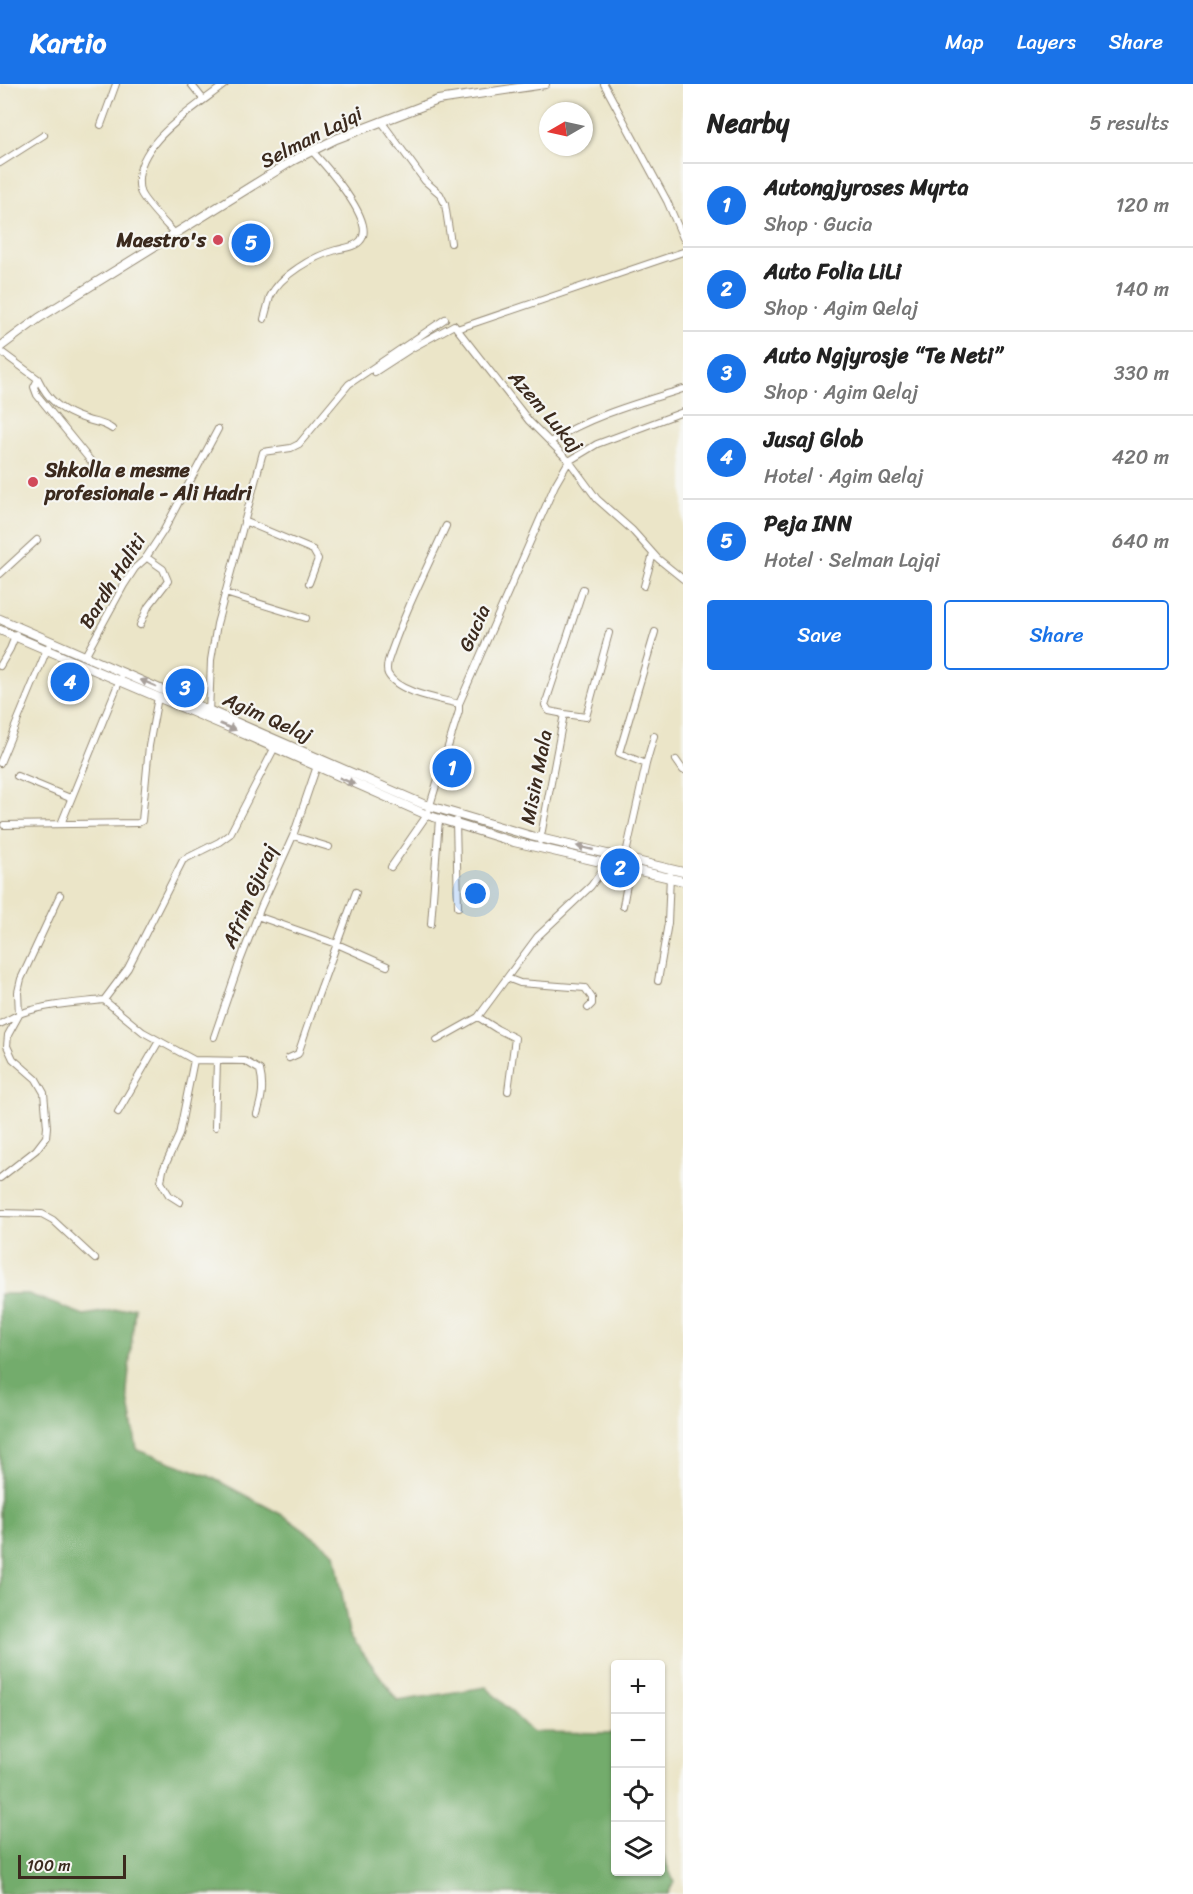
<!DOCTYPE html>
<html lang="en">
<head>
<meta charset="utf-8">
<style>
  :root { --surface:#fff; --page:#f6f6f6; --text:#222; --muted:#767676; --line:#e0e0e0; --accent:#1a73e8 }
  body { margin:0; font-family:Sriracha,sans-serif; background:var(--page); color:var(--text) }
  .controls { position:absolute; right:18px; bottom:18px; display:grid; overflow:hidden; border-radius:6px; box-shadow:0 2px 4px #0004 }
  .controls button { width:54px; height:54px; display:grid; place-items:center; padding:0; border:0; border-bottom:2px solid var(--line); background:var(--surface); color:var(--text); font:30px sans-serif }
  .compass { position:absolute; left:539px; top:18px; width:54px; height:54px; border-radius:50%; background:var(--surface); box-shadow:0 2px 4px #0004; rotate:261deg }
  .scale { position:absolute; left:18px; bottom:15px; width:108px; box-sizing:border-box; padding-left:6px; border:3px solid #3b2a1e; border-top:0; font-size:16px; line-height:21px; white-space:nowrap; color:#3b2a1e; -webkit-text-stroke:4px #f6f6f2; paint-order:stroke }
  .you { position:absolute; left:476px; top:810px; width:21px; height:21px; margin:-15px; border:4px solid #fff; border-radius:50%; background:#1a73e8; box-shadow:0 0 0 9px #1a73e833 }
  .badge { display:grid; place-items:center; width:39px; height:39px; border-radius:50%; background:var(--accent); color:#fff; font-size:20px; font-weight:700 }
  .pin { position:absolute; translate:-50% -50%; border:3px solid #fff; box-shadow:0 2px 6px #0006 }
  .list { margin:0; padding:0; list-style:none }
  h2 { display:flex; justify-content:space-between; align-items:center; height:78px; margin:0; padding:0 24px; font-size:26px }
  h2 small { font-size:20px; font-weight:400; color:var(--muted) }
  .list li { display:grid; grid-template-columns:39px 1fr auto; gap:18px; align-items:center; box-sizing:border-box; height:84px; padding:0 24px; border-top:2px solid var(--line) }
  .list b { display:block; font-size:22px; white-space:nowrap }
  .list p { margin:0; font-size:20px; white-space:nowrap; color:var(--muted) }
  .list em { font-size:20px; font-style:normal; color:var(--muted) }
  .actions { display:flex; gap:12px; padding:18px 24px }
  .actions a { flex:1; padding:14px 0; border:2px solid var(--accent); border-radius:6px; text-align:center; font-size:21px; color:var(--accent) }
  .actions .main { background:var(--accent); color:#fff }
  .icon { flex:none; width:33px; height:33px; fill:none; stroke:currentColor; stroke-width:2; stroke-linecap:round; stroke-linejoin:round }
  .map { position:relative; flex:none; width:683px; height:1810px; overflow:hidden }
  header { display:flex; align-items:center; gap:36px; box-sizing:border-box; height:84px; padding:0 30px; background:var(--accent); color:#fff }
  header strong { font-size:28px }
  nav { display:flex; gap:33px; margin-inline-start:auto; font-size:21px }
  main { display:flex }
  aside { flex:1; background:var(--surface) }
  .map>svg:first-child { display:block }
  .forest { fill:#73ac6c; stroke:#576b45; stroke-width:1.5 }
  .lines { fill:none; stroke-linecap:round; stroke-linejoin:round }
  .street-casing { stroke:#938873; stroke-width:8 }
  .secondary-casing { stroke:#938873; stroke-width:10 }
  .street { stroke:#fff; stroke-width:6 }
  .secondary { stroke:#fff; stroke-width:8 }
  .oneway { fill:#a79f9a }
  .poi-dot { fill:#d1495b; stroke:#f6f6f2; stroke-width:2 }
  .labels { text-anchor:middle; stroke-width:4.5; stroke-linejoin:round; paint-order:stroke }
  .street-label { font-size:20px; fill:#3b2a1e; stroke:#f6f6f2 }
  .poi-label { font-size:20px; font-weight:bold; fill:#3b2a1e; stroke:#f6f6f2; text-anchor:end }
</style>
</head>
<body>
<header>
<strong>Kartio</strong>
<nav><a>Map</a><a>Layers</a><a>Share</a></nav>
</header>
<main>
<div class="map">
<svg width="683" height="1810" viewBox="0 0 683 1810">
  <rect width="100%" height="100%" fill="#f6f6f2"/>
  <filter id="ink" filterUnits="userSpaceOnUse"><feTurbulence type="fractalNoise" baseFrequency=".0167" numOctaves="2"/><feDisplacementMap in="SourceGraphic" scale="12" xChannelSelector="R" yChannelSelector="G"/><feConvolveMatrix kernelMatrix="1 2 1 2 8 2 1 2 1" color-interpolation-filters="sRGB"/></filter>
  <filter id="wash" filterUnits="userSpaceOnUse"><feTurbulence type="fractalNoise" baseFrequency=".008" numOctaves="4" result="noise"/><feDisplacementMap in="SourceGraphic" scale="24" xChannelSelector="R" yChannelSelector="G"/><feGaussianBlur stdDeviation="1.35" result="paint"/><feColorMatrix in="noise" values="0 0 0 0 0 0 0 0 0 0 0 0 0 0 0 0 0 1.4 0 .05"/><feComposite in="paint" operator="in"/></filter>
  <g filter="url(#wash)">
    <rect width="100%" height="100%" fill="#ebe5c8"/>
    <path class="forest" d="M0 1210H28L84 1231 135 1223 127 1307 137 1366 209 1392 284 1432 335 1469 349 1550 398 1617 486 1603 532 1648 615 1649 616 1788H660L661 1767 674 1798 668 1810H0Z"/>
  </g>
  <g filter="url(#ink)">
    <g class="lines">
      <defs>
        <path id="street" d="M191 0 203 15
          M604 0 667 117 683 154
          M381 37 425 97 440 110 445 120 451 159
          M101 41 116 0
          M0 79 44 51
          M175 150C168 142 142 116 140 107 129 61 197 23 225 0
          M264 235C266 228 268 220 270 213 280 191 314 172 336 166 344 164 356 163 361 156 376 137 325 81 312 67
          M457 245 683 168
          M0 267 38 295 34 303 37 311 94 381
          M375 288 412 264 454 241 529 337 569 377 597 415 632 446 657 474 683 495
          M38 295C48 316 62 328 85 335 95 339 103 338 112 345
          M550 358C590 332 638 319 683 305
          M244 437 313 466 318 475 309 499
          M446 442C426 486 403 531 388 577 387 582 386 586 388 590 398 609 440 615 459 620
          M0 490 37 456
          M644 502 653 470
          M225 509 306 534
          M140 541 148 523 168 497 163 485 146 473
          M85 572 124 501 135 484 145 475 164 446 218 345
          M0 582 10 565 16 550
          M209 630 211 576 217 540 263 368 291 364 299 360 349 300 445 235
          M564 630 586 633 609 549
          M676 676 683 686
          M0 679 48 563
          M646 680 619 669 655 548
          M17 692 70 714
          M456 737 458 823
          M61 740 123 588
          M4 741 138 739 142 737 149 662 158 613
          M293 752 329 763
          M540 757 564 630 549 627 545 621 583 505
          M625 774 646 680 654 652
          M391 783 427 731 459 627V620L555 401 569 377 597 360 683 328
          M623 822 630 784
          M257 832 337 860 387 882
          M431 840 439 735
          M507 894 520 899 585 904 592 914V920L588 924
          M658 897 668 839 670 791
          M104 916 143 948 194 976 245 977 260 986C264 1002 262 1014 257 1030
          M478 933 497 945 515 954 508 1007
          M0 940C7 937 14 932 22 929 48 920 76 919 104 916L128 884 183 776 219 758 230 750 276 661
          M214 953 239 880 261 823 293 752 318 679
          M437 956 478 933 537 853 591 802 601 788 605 776
          M289 974 298 970 316 917 356 808
          M118 1028 159 957
          M215 1043 217 977
          M0 1094 36 1066 46 1053 47 1043 44 1009 36 995 13 975 7 962 8 951 19 931 18 908 21 895 60 811
          M180 1118 169 1111 161 1098 163 1086 179 1051 194 976
          M0 1129 42 1130 53 1136 95 1175"/>
        <path id="secondary" d="M0 263 39 234 292 77 336 55 438 16 545 0
          M0 535 423 720 531 752 683 788
          M0 546 237 647 427 731 514 758 683 797"/>
      </defs>
      <use href="#street" class="street-casing"/>
      <use href="#secondary" class="secondary-casing"/>
      <use href="#street" class="street"/>
      <use href="#secondary" class="secondary"/>
    </g>
    <defs><path id="oneway-solid" d="M-6-.8H1V-3.2L6.5 0L1 3.2V.8H-6Z" transform="scale(1.5)"/></defs>
    <g class="oneway">
      <use href="#oneway-solid" transform="translate(148 599) rotate(-157)"/>
      <use href="#oneway-solid" transform="translate(228 643) rotate(22)"/>
      <use href="#oneway-solid" transform="translate(347 697) rotate(24)"/>
      <use href="#oneway-solid" transform="translate(585 764) rotate(-167)"/>
    </g>
  </g>
  <g class="poi-dot">
    <circle cx="218" cy="156" r="6"/>
    <circle cx="33" cy="398" r="6"/>
  </g>
  <g class="labels">
    <g class="street-label">
      <text transform="translate(311 53) rotate(-27)" y="7">Selman Lajqi</text>
      <text transform="translate(546 327) rotate(49)" y="7">Azem Lukaj</text>
      <text transform="translate(112 497) rotate(-58)" y="7">Bardh Haliti</text>
      <text transform="translate(474 544) rotate(-66)" y="7">Gucia</text>
      <text transform="translate(268 633) rotate(24)" y="7">Agim Qelaj</text>
      <text transform="translate(536 693) rotate(-79)" y="7">Misin Mala</text>
      <text transform="translate(249 812) rotate(-67)" y="7">Afrim Gjuraj</text>
    </g>
    <g class="poi-label">
      <text x="206" y="163">Maestro's</text>
      <text x="45" y="393" text-anchor="start">Shkolla e mesme<tspan x="45" dy="23">profesionale - Ali Hadri</tspan></text>
    </g>
  </g>
</svg>
<div class="controls">
<button>+</button>
<button>−</button>
<button><svg class="icon" aria-label="locate" viewBox="0 0 24 24"><circle cx="12" cy="12" r="6"/><path d="M12 2v4M12 18v4M2 12h4M18 12h4"/></svg></button>
<button><svg class="icon" aria-label="layers" viewBox="0 0 24 24"><path d="M12 4l9 5-9 5-9-5zM3 14l9 5 9-5"/></svg></button>
</div>
<svg class="compass" viewBox="-18 -18 36 36"><path d="M0-13l5 13h-10z" fill="#e53935"/><path d="M0 13l5-13h-10z" fill="#767676"/></svg>
<div class="scale">100 m</div>
<div class="you"></div>
<div class="pin badge" style="left:452px;top:684px">1</div>
<div class="pin badge" style="left:620px;top:784px">2</div>
<div class="pin badge" style="left:185px;top:604px">3</div>
<div class="pin badge" style="left:70px;top:598px">4</div>
<div class="pin badge" style="left:251px;top:159px">5</div>
</div>
<aside>
<h2>Nearby<small>5 results</small></h2>
<ul class="list">
<li><span class="badge">1</span><div><b>Autongjyroses Myrta</b><p>Shop · Gucia</p></div><em>120 m</em></li>
<li><span class="badge">2</span><div><b>Auto Folia LiLi</b><p>Shop · Agim Qelaj</p></div><em>140 m</em></li>
<li><span class="badge">3</span><div><b>Auto Ngjyrosje “Te Neti”</b><p>Shop · Agim Qelaj</p></div><em>330 m</em></li>
<li><span class="badge">4</span><div><b>Jusaj Glob</b><p>Hotel · Agim Qelaj</p></div><em>420 m</em></li>
<li><span class="badge">5</span><div><b>Peja INN</b><p>Hotel · Selman Lajqi</p></div><em>640 m</em></li>
</ul>
<div class="actions"><a class="main">Save</a><a>Share</a></div>
</aside>
</main>
</body>
</html>
